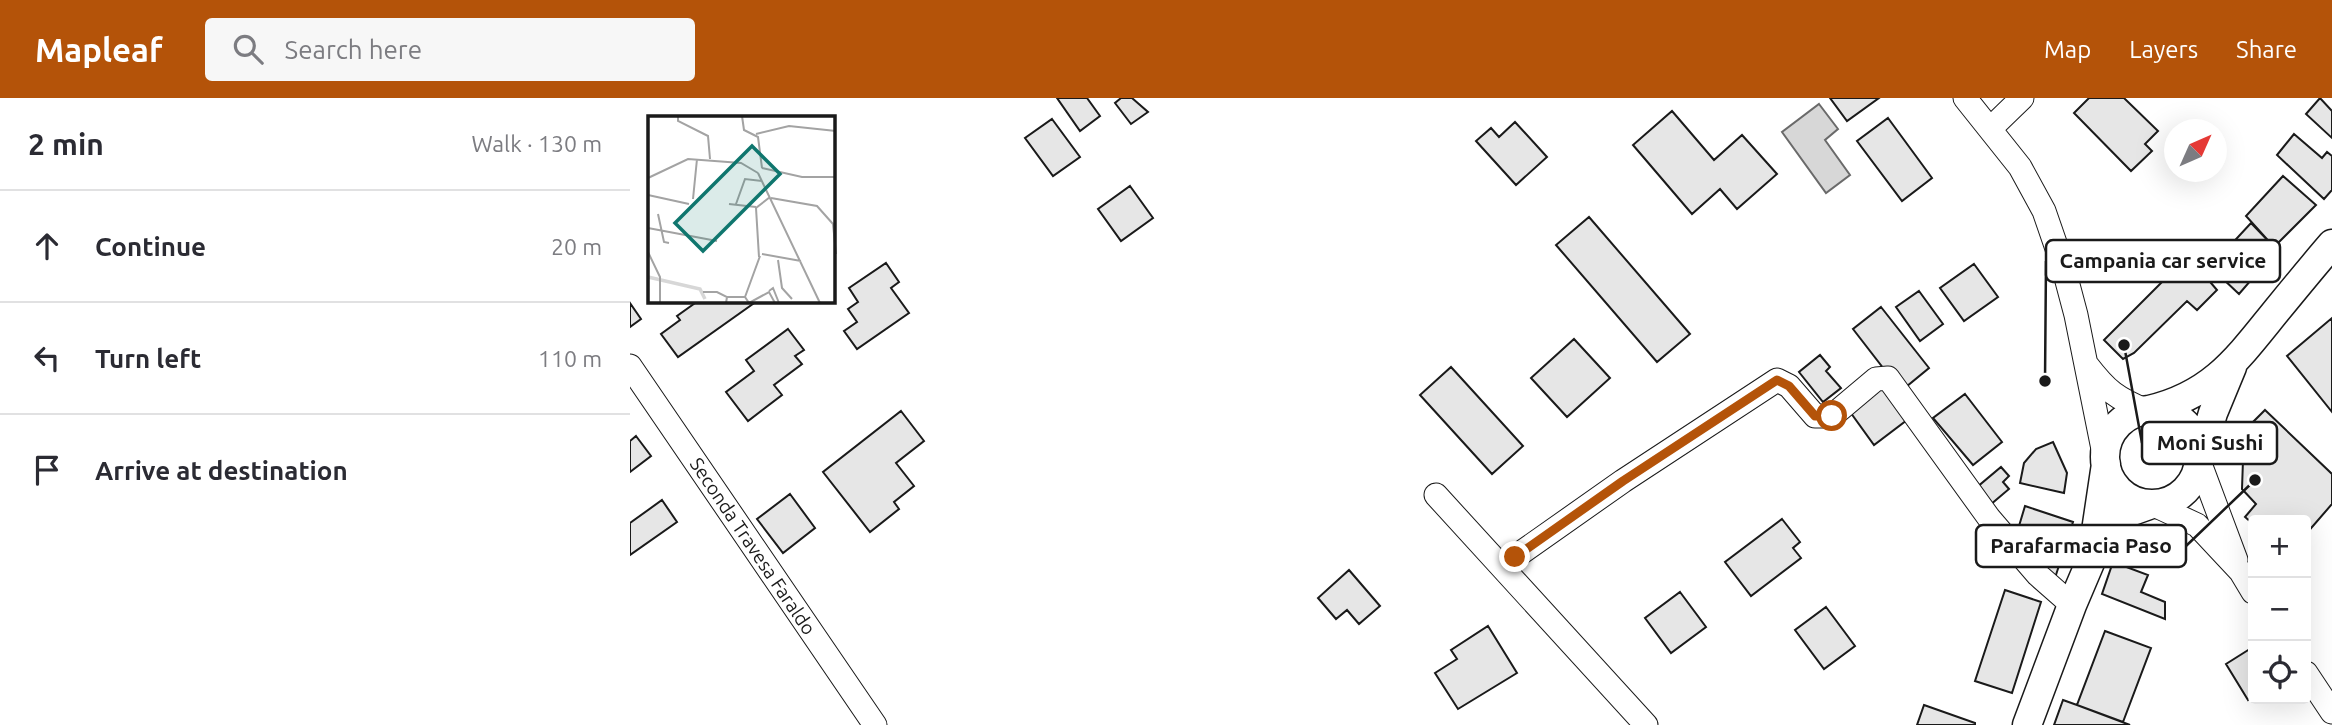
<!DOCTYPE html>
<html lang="en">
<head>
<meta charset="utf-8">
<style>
  :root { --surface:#fff; --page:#f7f7f7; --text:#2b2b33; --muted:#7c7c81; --line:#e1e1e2; --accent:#b45309 }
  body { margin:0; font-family:Ubuntu,sans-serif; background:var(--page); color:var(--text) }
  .controls { position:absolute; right:21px; bottom:21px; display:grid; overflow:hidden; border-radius:7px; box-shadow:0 7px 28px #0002 }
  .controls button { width:63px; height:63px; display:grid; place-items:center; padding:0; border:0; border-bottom:2px solid var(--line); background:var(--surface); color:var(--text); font:35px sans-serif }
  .compass { position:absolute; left:1534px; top:21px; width:63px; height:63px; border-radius:50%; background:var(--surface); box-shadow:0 7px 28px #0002; rotate:45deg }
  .stop { position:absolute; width:21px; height:21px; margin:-16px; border:5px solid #b45309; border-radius:50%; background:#fff }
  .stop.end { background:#b45309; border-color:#fff; box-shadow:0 2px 7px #0008 }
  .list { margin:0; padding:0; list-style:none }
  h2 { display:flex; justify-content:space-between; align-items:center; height:91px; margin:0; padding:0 28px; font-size:30px }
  h2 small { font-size:23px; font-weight:400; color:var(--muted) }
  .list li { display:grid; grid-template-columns:46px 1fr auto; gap:21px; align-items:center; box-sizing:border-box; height:112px; padding:0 28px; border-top:2px solid var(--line) }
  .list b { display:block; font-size:26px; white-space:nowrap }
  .list em { font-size:23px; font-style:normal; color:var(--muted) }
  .icon { flex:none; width:38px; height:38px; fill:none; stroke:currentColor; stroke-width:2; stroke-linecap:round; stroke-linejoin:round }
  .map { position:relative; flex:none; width:1702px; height:627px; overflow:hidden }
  header { display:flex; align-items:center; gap:42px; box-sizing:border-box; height:98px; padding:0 35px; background:var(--accent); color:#fff }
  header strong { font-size:33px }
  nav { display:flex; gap:38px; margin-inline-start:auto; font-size:24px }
  .search { width:490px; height:63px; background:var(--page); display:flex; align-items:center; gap:18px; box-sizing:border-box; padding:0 24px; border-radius:7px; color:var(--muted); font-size:26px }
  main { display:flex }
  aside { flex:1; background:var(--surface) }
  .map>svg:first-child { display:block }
  .water { fill:#d7d7d7; stroke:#6a6a6a; stroke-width:2 }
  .building { fill:#e6e6e6; stroke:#1a1a1a; stroke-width:2 }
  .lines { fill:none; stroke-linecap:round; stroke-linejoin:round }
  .minor-casing { stroke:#1a1a1a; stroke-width:25 }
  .major-casing { stroke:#1a1a1a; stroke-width:31 }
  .minor { stroke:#fff; stroke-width:23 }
  .major { stroke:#fff; stroke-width:28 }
  .route { stroke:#b45309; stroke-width:9 }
  .labels { text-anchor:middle; stroke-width:5; stroke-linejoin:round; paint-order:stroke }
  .street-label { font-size:19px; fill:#1a1a1a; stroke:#fff }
  .inset-river { fill:none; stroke:#d7d7d7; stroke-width:3.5 }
  .inset-road { fill:none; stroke:#a3a3a3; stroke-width:2 }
  .view { fill:#0f766e; fill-opacity:0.15; stroke:#0f766e; stroke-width:3.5 }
  .inset-edge { fill:none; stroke:#1a1a1a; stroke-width:3.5 }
  .leader { fill:none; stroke:#1a1a1a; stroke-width:2.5 }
  .callout-dot { fill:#1a1a1a; stroke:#fff; stroke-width:2.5 }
  .callout { fill:#fff; stroke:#1a1a1a; stroke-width:2.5 }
  .callout-label { font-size:21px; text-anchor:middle; font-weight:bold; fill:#1a1a1a }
</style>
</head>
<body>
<header>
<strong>Mapleaf</strong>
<div class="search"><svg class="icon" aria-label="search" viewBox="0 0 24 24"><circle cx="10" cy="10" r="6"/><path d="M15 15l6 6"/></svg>Search here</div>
<nav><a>Map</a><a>Layers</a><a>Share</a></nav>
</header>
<main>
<aside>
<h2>2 min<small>Walk · 130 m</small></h2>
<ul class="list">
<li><svg class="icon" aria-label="ahead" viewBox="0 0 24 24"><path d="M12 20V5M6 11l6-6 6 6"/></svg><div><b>Continue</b></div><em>20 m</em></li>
<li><svg class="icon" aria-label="left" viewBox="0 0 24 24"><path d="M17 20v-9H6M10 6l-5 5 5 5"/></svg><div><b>Turn left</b></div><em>110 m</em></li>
<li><svg class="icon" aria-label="arrive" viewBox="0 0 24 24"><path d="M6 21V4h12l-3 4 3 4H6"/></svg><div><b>Arrive at destination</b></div></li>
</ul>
</aside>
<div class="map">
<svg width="1702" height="627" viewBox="0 0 1702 627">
  <rect width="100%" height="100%" fill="#fff"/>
  <path class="water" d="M1189 6 1208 31 1195 42 1220 77 1196 95 1152 34Z"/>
  <path class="building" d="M427 0H457L470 18 450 33Z
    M491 0H502L518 14 501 26 485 5Z
    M1200 0H1249L1217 23Z
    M1459 0H1494L1528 33 1515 46 1522 53 1501 73 1444 15Z
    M1690 0 1702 13V40L1676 16Z
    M1042 13 1084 62 1112 37 1147 76 1107 111 1090 91 1062 116 1003 47Z
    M1258 20 1302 80 1272 103 1227 43Z
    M422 21 450 59 423 78 395 40Z
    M885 24 917 59 886 87 846 43 861 30 869 39Z
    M1664 36 1692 60 1697 54 1702 58V92L1694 101 1647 57Z
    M1653 78 1686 107 1644 149 1616 118Z
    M500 88 523 120 491 143 468 111Z
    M959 119 1060 236 1027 264 926 147Z
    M1621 125 1647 152 1609 196 1592 180 1608 164 1596 152Z
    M1558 158 1587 192 1567 212 1557 203 1504 255 1493 261 1474 242Z
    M256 165 269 184 261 190 279 215 227 251 214 233 227 224 218 211 228 204 219 190Z
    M1344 166 1368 199 1334 223 1310 190Z
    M1289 193 1313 226 1290 243 1266 209Z
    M68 203H127L48 259 31 236 50 222 47 218Z
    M0 205 11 221 0 229Z
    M1251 209 1299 270 1271 293 1223 231Z
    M1702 220V314L1657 258Z
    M158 231 174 252 165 258 172 266 144 287 152 297 118 323 96 294 124 273 116 262Z
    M944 241 980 280 937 319 901 280Z
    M1190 257 1200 269 1196 273 1211 290 1193 304 1169 274Z
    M821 269 893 348 862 376 790 297Z
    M1250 287 1277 322 1244 347 1218 311Z
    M1335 296 1372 344 1343 367 1303 320Z
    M1635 312 1702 376V406L1676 436V422H1623V426L1615 419 1626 406 1612 391 1614 333Z
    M271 313 294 343 266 365 284 388 264 404 269 411 240 434 193 374Z
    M6 338 21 358 0 374V343Z
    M1423 344 1437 375 1434 395 1390 385 1394 365 1406 351Z
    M1371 369 1379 378 1373 384 1379 391 1360 407 1346 390Z
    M160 396 185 430 153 455 127 421Z
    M32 402 47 424 0 457V425Z
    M1395 408 1443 424 1425 480 1408 464 1417 437 1389 428Z
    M1152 421 1170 444 1163 450 1171 460 1121 498 1095 464Z
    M1483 464 1518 477 1511 494 1535 504V521L1472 496Z
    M719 472 750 508 729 526 717 512 706 521 688 500Z
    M1375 492 1411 504 1382 595 1345 583Z
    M1050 494 1076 529 1041 555 1015 520Z
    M1196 509 1225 548 1194 571 1165 532Z
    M858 528 887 575 828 611 805 575 827 561 821 552Z
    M1475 533 1521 550 1493 624 1447 607Z
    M1623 549V598L1618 602 1596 566Z
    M1433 602 1447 607 1500 627H1424Z
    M1294 607 1345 625V627H1287Z"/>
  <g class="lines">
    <defs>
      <path id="minor" d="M1335 0 1390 69 1414 113 1433 168 1446 217 1476 366
        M1360 31 1392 0
        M1457 267C1477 293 1486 300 1517 313
        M0 268 245 627
        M1569 363 1606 462
        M806 397 1016 627
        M1522 406 1567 427 1611 474 1623 494
        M885 459 993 383 1147 282 1159 288 1185 318H1202L1246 281 1258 280 1359 420 1408 477 1442 507
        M1676 575 1702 614"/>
      <path id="major" d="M1519 312C1583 297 1608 260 1647 212 1665 190 1683 168 1702 146
        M1475 359a47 47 0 1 1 94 0a47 47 0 1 1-94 0Z
        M1569 362 1583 315 1602 269
        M1463 453 1476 366
        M1397 627 1442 507 1462 460 1491 417 1522 406"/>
    </defs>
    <use href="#minor" class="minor-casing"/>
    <use href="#major" class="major-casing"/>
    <use href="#minor" class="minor"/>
    <use href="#major" class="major"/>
  </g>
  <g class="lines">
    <path class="route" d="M885 459 993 383 1147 282 1159 288 1185 318H1202"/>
  </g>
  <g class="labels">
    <g class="street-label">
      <text transform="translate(123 448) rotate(56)" y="7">Seconda Travesa Faraldo</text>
    </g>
  </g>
  <g transform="translate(18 18)">
    <rect width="187" height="187" fill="#fff"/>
    <path class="inset-river" d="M0 161 52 173 57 183"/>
    <path class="inset-road" d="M30 0V5L60 20 62 43M94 0 96 14 110 21 114 52M108 18 141 10 188 15M114 52 154 61H188M110 57 172 187M0 62 40 43 93 47 110 57M0 79 41 88M123 82 169 90 185 108 188 138M45 83 49 43M81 88 108 91M88 88 97 63 114 65M10 98 16 126 21 127M0 112 69 125M0 136 12 161V186M114 138 153 145M111 141 108 92 122 81M130 144 134 172 144 183M121 175 125 172 131 187M55 176H69L79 181 78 187M79 181H97L101 187 121 176 127 187M97 181 112 140M18 187H59"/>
    <path class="view" d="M104 30 132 58 55 135 27 107Z"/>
    <rect width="187" height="187" class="inset-edge"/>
  </g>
  <path class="leader" d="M1415 283L1416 163M1494 247L1512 345M1625 382L1556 448"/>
  <g class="callout-dot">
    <circle cx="1415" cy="283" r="7"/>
    <circle cx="1494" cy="247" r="7"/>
    <circle cx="1625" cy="382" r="7"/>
  </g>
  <g class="callout">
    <rect x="1416" y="142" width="234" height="42" rx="7"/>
    <rect x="1512" y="324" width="135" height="42" rx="7"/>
    <rect x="1346" y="427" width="210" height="42" rx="7"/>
  </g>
  <g class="callout-label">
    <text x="1533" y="170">Campania car service</text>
    <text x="1580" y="352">Moni Sushi</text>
    <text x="1451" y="455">Parafarmacia Paso</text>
  </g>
</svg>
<div class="controls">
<button>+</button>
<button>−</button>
<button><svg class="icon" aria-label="locate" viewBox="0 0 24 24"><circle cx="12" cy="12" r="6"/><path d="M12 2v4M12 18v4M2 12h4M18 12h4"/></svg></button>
</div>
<svg class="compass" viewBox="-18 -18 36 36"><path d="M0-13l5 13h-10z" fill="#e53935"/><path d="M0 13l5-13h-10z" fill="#7c7c81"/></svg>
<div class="stop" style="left:1202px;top:318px"></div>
<div class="stop end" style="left:885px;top:459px"></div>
</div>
</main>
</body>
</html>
